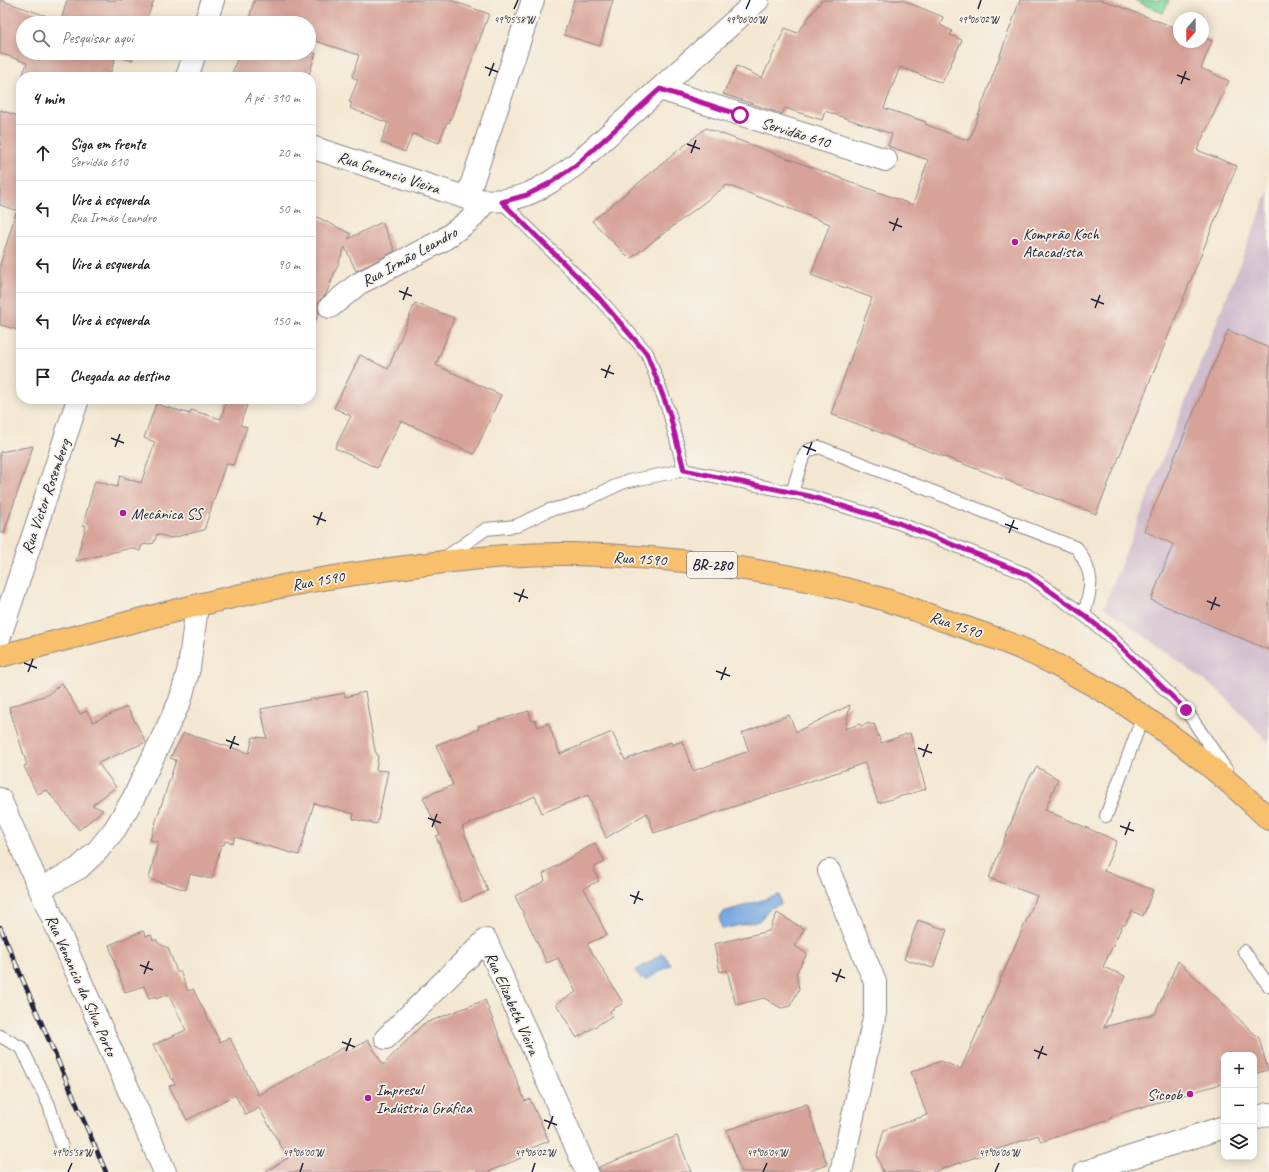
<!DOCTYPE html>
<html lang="pt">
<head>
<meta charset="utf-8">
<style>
  :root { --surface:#fff; --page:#f6f6f6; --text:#222; --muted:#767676; --line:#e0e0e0 }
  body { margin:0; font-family:Caveat,sans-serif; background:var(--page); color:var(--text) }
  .controls { position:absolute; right:12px; bottom:12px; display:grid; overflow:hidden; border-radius:8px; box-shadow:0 2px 10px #0003 }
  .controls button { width:36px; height:36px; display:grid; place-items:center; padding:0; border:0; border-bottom:1px solid var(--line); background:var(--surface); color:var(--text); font:20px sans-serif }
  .compass { position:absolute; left:1173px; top:12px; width:36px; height:36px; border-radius:50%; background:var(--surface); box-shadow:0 2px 10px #0003; rotate:201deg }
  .stop { position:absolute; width:12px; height:12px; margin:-9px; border:3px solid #b5179e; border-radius:50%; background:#fff }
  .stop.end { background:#b5179e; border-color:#fff; box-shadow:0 1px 4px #0008 }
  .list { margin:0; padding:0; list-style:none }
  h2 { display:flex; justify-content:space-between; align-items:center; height:52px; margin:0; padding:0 16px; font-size:17px }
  h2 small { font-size:13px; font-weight:400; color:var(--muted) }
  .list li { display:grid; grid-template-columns:26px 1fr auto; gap:12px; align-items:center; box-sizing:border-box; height:56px; padding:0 16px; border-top:1px solid var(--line) }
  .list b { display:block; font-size:15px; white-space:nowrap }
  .list p { margin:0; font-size:13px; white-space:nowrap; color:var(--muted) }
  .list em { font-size:13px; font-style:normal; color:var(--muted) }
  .icon { flex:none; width:22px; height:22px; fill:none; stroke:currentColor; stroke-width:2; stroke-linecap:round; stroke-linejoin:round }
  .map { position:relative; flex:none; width:1269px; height:1172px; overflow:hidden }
  .search { position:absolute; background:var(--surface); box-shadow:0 2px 10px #0003; left:16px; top:16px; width:300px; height:44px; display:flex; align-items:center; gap:10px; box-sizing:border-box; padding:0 14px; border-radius:22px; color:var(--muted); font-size:15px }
  .panel { position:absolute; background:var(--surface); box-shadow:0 2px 10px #0003; left:16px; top:72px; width:300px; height:332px; border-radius:16px }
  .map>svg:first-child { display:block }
  .industrial { fill:#d0bdce }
  .green { fill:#80daa0; stroke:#517e6e }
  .water { fill:#75a6e0; stroke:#4c648e }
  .building { fill:#d7a298 }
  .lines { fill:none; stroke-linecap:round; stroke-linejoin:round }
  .service-casing { stroke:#8a8486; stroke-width:14 }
  .minor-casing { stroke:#8a8486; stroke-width:24 }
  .tertiary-casing { stroke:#8a8486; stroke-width:24 }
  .trunk-casing { stroke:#8a8486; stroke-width:24 }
  .service { stroke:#fff; stroke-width:12 }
  .minor { stroke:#fff; stroke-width:22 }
  .tertiary { stroke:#fff; stroke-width:22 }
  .trunk { stroke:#f8bf6c; stroke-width:22 }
  .rail-casing { stroke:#22223b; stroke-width:4.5 }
  .rail { stroke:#f7f3e8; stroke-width:3; stroke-dasharray:9; stroke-linecap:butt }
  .route { stroke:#b5179e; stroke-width:5 }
  .ticks { fill:none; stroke:#22223b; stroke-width:1.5 }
  .poi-dot { fill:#b5179e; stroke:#f7f3e8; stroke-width:1.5 }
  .labels { text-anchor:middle; stroke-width:3.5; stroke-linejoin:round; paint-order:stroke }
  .shield { fill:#f7f3e8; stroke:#62616f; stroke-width:1 }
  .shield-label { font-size:15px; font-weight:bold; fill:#22223b }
  .street-label { font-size:16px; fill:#22223b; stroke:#f7f3e8 }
  .poi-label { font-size:16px; fill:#22223b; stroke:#f7f3e8; text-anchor:start }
  .ticks-label { font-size:10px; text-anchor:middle; fill:#22223b; stroke:#f7f3e8; stroke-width:3.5; stroke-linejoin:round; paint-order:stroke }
</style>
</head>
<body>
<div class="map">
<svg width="1269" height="1172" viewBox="0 0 1269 1172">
  <rect width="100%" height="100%" fill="#f7f3e8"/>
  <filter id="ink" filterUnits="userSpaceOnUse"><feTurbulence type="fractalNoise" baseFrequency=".025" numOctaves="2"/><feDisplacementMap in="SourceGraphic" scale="8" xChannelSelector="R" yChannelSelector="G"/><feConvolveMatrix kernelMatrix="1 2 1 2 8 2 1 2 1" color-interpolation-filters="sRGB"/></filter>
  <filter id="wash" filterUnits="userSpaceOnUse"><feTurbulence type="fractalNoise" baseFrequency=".012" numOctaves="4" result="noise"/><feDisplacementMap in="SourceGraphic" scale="16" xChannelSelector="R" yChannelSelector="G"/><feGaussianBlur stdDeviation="0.9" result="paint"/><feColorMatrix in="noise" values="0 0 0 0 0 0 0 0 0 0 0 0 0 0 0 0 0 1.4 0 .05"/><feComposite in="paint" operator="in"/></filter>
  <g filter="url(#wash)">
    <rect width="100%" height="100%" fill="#f3e7d1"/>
    <path class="industrial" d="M1269 190V743L1220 692 1104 607Z"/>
    <path class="green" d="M1134 0H1169L1163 13Z"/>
    <path class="water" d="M779 895 781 904 770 908 759 921 722 929 719 917 723 912Z
      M663 953 671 965 646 980 644 977 641 979 635 971Z"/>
    <g id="blocks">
      <path class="building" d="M0 0 61 21 67 0H154L145 23H23V53H135L132 61 116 56 109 77H22L27 63 0 53Z
        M254 0H450L489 14 449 123 447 122 439 143 413 134 405 152 381 142 388 123 350 108 352 103 349 102 358 80 352 77 359 55 309 39V23H258L249 20Z
        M574 0H613L600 46 564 35Z
        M822 0H902L943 17 940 25 952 31 950 35 962 40 942 83 900 67 884 108 926 122 925 124 969 141 1020 0H1102L1179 29V42H1203V37L1212 41 1201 68 1229 81 1197 150 1237 166 1096 514 831 414 872 298 811 275 830 224 727 185 630 259 592 221 706 128 913 205 928 160 888 146 892 134 825 111 822 120 785 108 782 114 723 94 737 66 762 78 785 28 797 33Z
        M239 53H316L308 77H231Z
        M0 110 21 117V212L0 205Z
        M16 213H21V331L0 325V265Z
        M311 214 351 234 348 239 382 222 395 251 356 271 345 247 326 294 318 302 319 312 312 329Z
        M415 303 454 318 436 365 501 395 474 454 401 421 377 468 335 448 351 416 334 408 360 355 388 369Z
        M1228 330 1269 348V650L1151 600 1173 544 1144 531Z
        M227 399H249L240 425 247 427 233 465 226 463 204 530 171 538 157 534 154 543 142 545 140 551 131 548 76 561 86 526 83 525 95 481 117 487 120 476 141 483 155 442 144 438 156 404 190 414 191 410 221 419Z
        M33 446 4 533H0V452Z
        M62 683 80 714 87 711 93 722 127 707 146 742 98 763 116 787 92 805 103 810 79 830 47 790 37 794 24 766 27 765 9 707 47 695Z
        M365 692 375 751 378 756 376 770 388 771 377 824 353 819 354 814 314 803 299 855 235 837 233 843 225 841 224 845H221L212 879 190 874 186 890 149 879 158 842 150 840 176 760 170 758 184 733 249 753 253 737 267 738 261 709 345 693V697Z
        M850 705 845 729 860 724 861 726 869 723 871 725 874 724 881 743 910 733 926 789 878 803 865 763 654 833 647 813 606 838 588 795 542 813 535 796 462 827 488 891 462 902 436 836 440 835 423 797 453 785 436 745 479 729 478 726 529 711 532 721 535 720 538 727 548 723 560 754 612 732 625 760 671 742 672 745 682 741 693 771 749 751 742 733 789 715 796 732Z
        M1037 767 1058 779 1045 810 1117 841 1104 871 1153 890 1143 916 1132 911 1125 925 1123 924 1103 967 1125 976 1104 1027 1155 1014 1178 961 1259 1038 1268 1070 1254 1074V1055H1224V1083L1111 1116 1112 1118 1041 1142 1038 1135 934 1172H883L877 1155 884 1130 927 1115 911 1072 941 1061 961 1069 1037 896 989 878 1029 778Z
        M595 843 605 862 593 868 599 881 584 888 607 935 587 944 623 1003 610 1011 612 1016 577 1038 556 1004 576 992 558 958 547 963 515 896 545 881 543 874Z
        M777 913 804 929 795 946 807 954 796 973 799 989 790 1006 781 1008 764 998 736 1005 727 970 720 972 714 944 769 931Z
        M918 920 947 930 933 968 904 959Z
        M143 931 146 936 151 935 153 940H157L158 943 168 948 177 972 180 971 188 991 193 989 220 1042 230 1038 258 1095 346 1046 349 1051 368 1040 383 1065 423 1024 485 1000 525 1101 530 1099 549 1141 519 1153 521 1158 488 1172H265L288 1158 259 1108 246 1115 235 1095 187 1120 169 1086 175 1084 153 1045 186 1030 168 994 156 999 155 996 149 999 144 986 125 992 109 945Z
        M807 1104 827 1165 806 1172H741L727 1130Z
        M677 1136 691 1172H599V1167Z"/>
    </g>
  </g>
  <g filter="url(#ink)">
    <use href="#blocks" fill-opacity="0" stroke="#8a8486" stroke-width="1"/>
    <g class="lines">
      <defs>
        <path id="service" d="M502 202 597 296 647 353 669 412 684 470
          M792 493 801 463 807 451 819 447 1077 548C1095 576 1092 584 1084 615
          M443 559 486 529 516 526 549 510 580 503 624 482 684 470 809 496 896 522 1026 574 1084 615 1112 638 1186 710 1227 771
          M1106 816 1143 716
          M1244 951 1269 986
          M0 1036 22 1048 49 1105 62 1148"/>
        <path id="minor" d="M205 23 213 0
          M187 77 195 53
          M660 89 886 160
          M467 198 533 0
          M330 307 358 284 443 240 470 220 485 202
          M829 871 875 982V1013L841 1172
          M40 889 79 868 98 850 115 829 133 799 180 701 189 668 197 606
          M386 1038 486 940 587 1172"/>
        <path id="tertiary" d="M311 147 467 198C514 208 539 191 575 165L758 0
          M0 636 78 399
          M0 799 165 1172
          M1254 1118 1269 1114
          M1085 1172 1224 1127"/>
        <path id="trunk" d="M0 656C124 625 248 587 376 571 440 562 506 553 571 554 670 556 784 570 879 598 901 604 922 613 943 620 981 633 1021 646 1056 665 1135 705 1206 758 1269 819"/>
      </defs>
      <use href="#service" class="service-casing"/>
      <use href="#minor" class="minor-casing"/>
      <use href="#tertiary" class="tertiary-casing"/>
      <use href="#trunk" class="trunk-casing"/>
      <use href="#service" class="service"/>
      <use href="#minor" class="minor"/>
      <use href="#tertiary" class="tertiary"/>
      <use href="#trunk" class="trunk"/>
      <defs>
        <path id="rail" d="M0 927 106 1172"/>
      </defs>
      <use href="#rail" class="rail-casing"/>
      <use href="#rail" class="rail"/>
    </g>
  </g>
  <g class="lines" filter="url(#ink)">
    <path class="route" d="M740 115 660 89 576 165 550 183 527 195 502 202 597 296 647 354 669 412 684 470 809 496 896 522 1026 574 1084 615 1112 638 1186 710"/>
  </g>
  <path class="ticks" d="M514 9 518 0M746 9 750 0M978 9 981 0M485 67 498 72M1177 75 1190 80M489 76 494 63M1181 84 1186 71M687 144 700 149M691 153 696 140M889 222 902 227M893 231 898 218M399 291 412 296M1091 299 1104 304M403 300 408 287M1095 308 1100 295M601 369 614 374M605 378 610 365M111 438 124 443M803 446 816 451M115 447 120 434M807 455 812 442M313 516 326 521M1005 524 1018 529M317 525 322 512M1009 533 1014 520M514 593 528 598M1207 601 1220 606M519 602 524 589M1211 610 1216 597M24 663 37 668M716 671 730 676M28 672 33 659M721 680 726 667M226 740 239 745M918 748 932 753M230 749 235 736M923 757 928 744M428 818 441 823M1120 826 1134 831M432 827 437 814M1125 835 1130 822M630 895 643 900M634 904 639 891M140 965 153 970M832 973 845 978M144 974 149 961M836 982 841 969M342 1042 355 1047M1034 1050 1047 1055M346 1051 351 1038M1038 1059 1043 1046M544 1120 557 1125M548 1129 553 1116M68 1172 72 1163M300 1172 303 1163M532 1172 535 1163M763 1172 767 1163M995 1172 999 1163"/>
  <g class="poi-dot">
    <circle cx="1015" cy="242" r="4"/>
    <circle cx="123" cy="513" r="4"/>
    <circle cx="1190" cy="1094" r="4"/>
    <circle cx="368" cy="1098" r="4"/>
  </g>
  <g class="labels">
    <rect class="shield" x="687" y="552" width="50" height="26" rx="3"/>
    <g class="shield-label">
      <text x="712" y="570">BR-280</text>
    </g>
    <g class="street-label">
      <text transform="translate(796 132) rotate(17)" y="6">Servidão 610</text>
      <text transform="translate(389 172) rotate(18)" y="6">Rua Geroncio Vieira</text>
      <text transform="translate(409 256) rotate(-29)" y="6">Rua Irmão Leandro</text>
      <text transform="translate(45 496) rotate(-71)" y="6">Rua Victor Rosemberg</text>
      <text transform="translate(640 558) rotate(4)" y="6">Rua 1590</text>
      <text transform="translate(318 580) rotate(-10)" y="6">Rua 1590</text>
      <text transform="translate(956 624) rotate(19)" y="6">Rua 1590</text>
      <text transform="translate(82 985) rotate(66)" y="6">Rua Venancio da Silva Porto</text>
      <text transform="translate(513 1003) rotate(66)" y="6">Rua Elizabeth Vieira</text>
    </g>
    <g class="poi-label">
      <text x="1023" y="239">Komprão Koch<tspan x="1023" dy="18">Atacadista</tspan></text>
      <text x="131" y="519">Mecânica SS</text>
      <text x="376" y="1095">Impresul<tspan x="376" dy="18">Indústria Gráfica</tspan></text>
      <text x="1182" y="1100" text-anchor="end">Sicoob</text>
    </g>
  </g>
  <g class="ticks-label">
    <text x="514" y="23">49°05'58"W</text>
    <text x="746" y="23">49°06'00"W</text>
    <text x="978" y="23">49°06'02"W</text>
    <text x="72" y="1156">49°05'58"W</text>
    <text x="303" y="1156">49°06'00"W</text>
    <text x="535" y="1156">49°06'02"W</text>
    <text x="767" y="1156">49°06'04"W</text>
    <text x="999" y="1156">49°06'06"W</text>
  </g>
</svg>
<div class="controls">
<button>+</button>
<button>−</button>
<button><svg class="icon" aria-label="layers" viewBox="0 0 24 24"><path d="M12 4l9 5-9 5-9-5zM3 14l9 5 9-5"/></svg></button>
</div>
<svg class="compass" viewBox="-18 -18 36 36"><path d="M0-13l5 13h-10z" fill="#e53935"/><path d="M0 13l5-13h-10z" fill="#767676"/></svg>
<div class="stop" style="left:740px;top:115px"></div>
<div class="stop end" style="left:1186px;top:710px"></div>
<div class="search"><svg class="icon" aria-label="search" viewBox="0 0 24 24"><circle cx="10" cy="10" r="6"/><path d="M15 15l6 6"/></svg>Pesquisar aqui</div>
<section class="panel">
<h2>4 min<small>A pé · 310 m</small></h2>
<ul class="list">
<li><svg class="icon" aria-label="ahead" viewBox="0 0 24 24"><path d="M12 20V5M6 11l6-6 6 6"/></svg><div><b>Siga em frente</b><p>Servidão 610</p></div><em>20 m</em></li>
<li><svg class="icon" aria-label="left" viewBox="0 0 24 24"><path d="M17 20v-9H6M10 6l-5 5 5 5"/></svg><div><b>Vire à esquerda</b><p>Rua Irmão Leandro</p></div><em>50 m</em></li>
<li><svg class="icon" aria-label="left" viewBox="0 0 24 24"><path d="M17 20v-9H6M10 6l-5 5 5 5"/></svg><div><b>Vire à esquerda</b></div><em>90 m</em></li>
<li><svg class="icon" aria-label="left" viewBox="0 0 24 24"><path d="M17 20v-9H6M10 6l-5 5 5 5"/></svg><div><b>Vire à esquerda</b></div><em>150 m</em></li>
<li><svg class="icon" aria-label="arrive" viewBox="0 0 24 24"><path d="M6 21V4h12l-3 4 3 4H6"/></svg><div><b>Chegada ao destino</b></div></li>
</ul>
</section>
</div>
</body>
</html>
